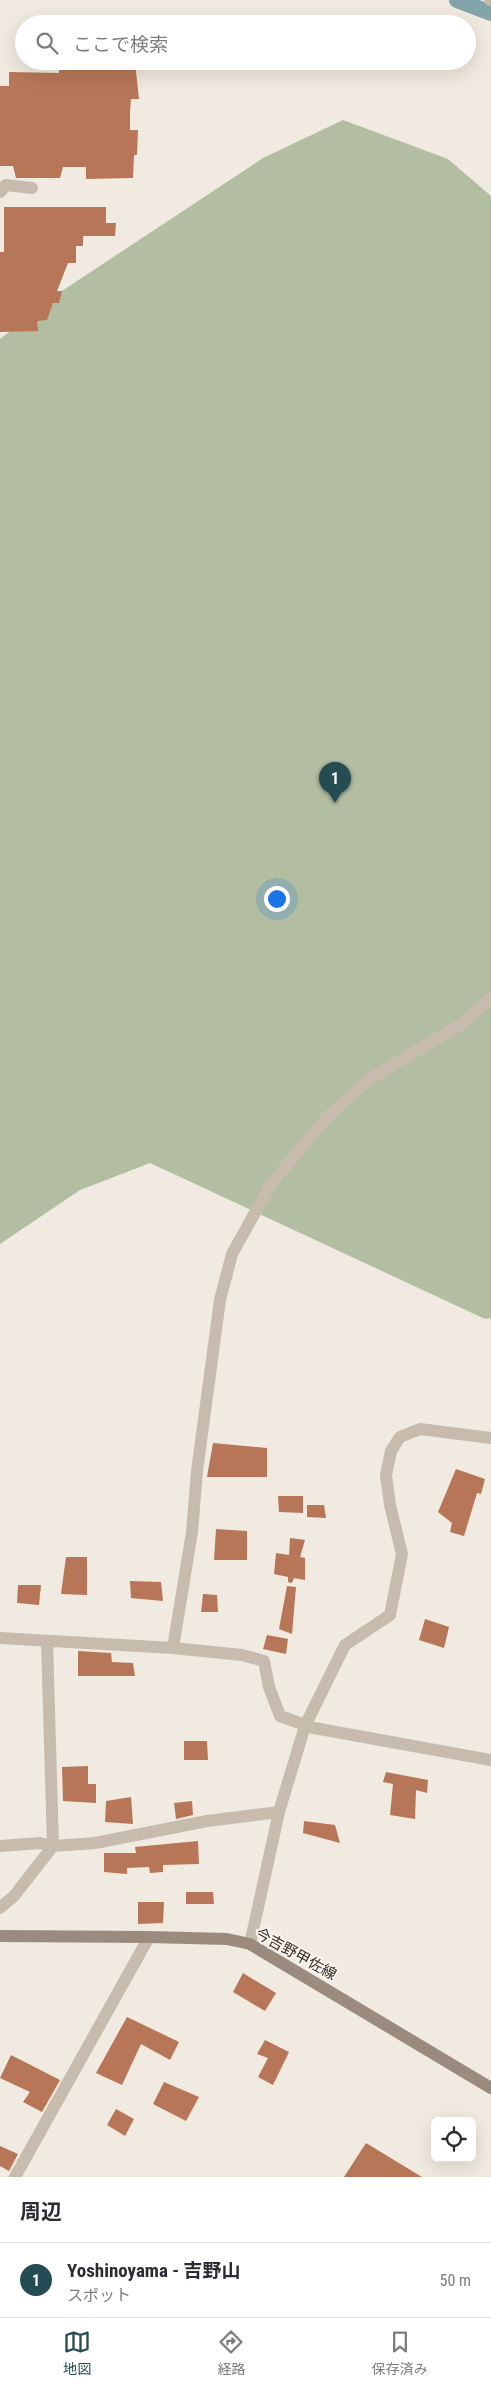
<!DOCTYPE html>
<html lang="ja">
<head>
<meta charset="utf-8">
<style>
  :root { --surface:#fff; --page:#f2f2f3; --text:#2b2b33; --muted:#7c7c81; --line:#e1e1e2; --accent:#254c52 }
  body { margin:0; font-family:"Roboto Condensed","Noto Sans JP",sans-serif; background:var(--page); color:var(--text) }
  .controls { position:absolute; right:15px; bottom:15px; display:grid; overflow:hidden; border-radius:8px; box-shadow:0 5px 20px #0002 }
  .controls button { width:45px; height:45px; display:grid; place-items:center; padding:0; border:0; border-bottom:1px solid var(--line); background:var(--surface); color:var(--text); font:25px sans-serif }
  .you { position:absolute; left:276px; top:898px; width:18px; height:18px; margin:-12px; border:4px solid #fff; border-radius:50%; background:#1a73e8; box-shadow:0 0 0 8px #1a73e833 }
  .badge { display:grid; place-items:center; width:32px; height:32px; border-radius:50%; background:var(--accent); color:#fff; font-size:16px; font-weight:700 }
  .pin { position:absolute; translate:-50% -41px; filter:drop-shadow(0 1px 2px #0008) }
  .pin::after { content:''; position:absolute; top:26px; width:18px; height:15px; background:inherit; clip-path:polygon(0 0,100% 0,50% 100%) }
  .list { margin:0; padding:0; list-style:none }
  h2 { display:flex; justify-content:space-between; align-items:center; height:65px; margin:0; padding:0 20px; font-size:21px }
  h2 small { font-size:16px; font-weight:400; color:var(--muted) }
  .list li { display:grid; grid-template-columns:32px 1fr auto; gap:15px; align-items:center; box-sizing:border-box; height:75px; padding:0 20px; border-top:1px solid var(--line) }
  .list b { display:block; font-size:19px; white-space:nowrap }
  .list p { margin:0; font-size:16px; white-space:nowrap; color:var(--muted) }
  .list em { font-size:16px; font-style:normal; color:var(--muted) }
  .icon { flex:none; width:28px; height:28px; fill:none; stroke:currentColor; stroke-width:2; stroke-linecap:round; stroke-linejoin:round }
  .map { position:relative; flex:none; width:491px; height:2177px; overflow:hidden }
  .search { position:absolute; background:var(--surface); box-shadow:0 5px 20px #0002; left:15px; right:15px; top:15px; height:55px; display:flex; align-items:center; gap:12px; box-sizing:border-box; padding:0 18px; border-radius:28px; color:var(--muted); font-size:19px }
  .sheet { height:140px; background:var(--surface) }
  nav { display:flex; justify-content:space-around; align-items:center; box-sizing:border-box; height:70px; border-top:1px solid var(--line); background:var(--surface); font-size:14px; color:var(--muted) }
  nav a { display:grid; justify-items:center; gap:2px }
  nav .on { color:var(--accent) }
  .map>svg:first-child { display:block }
  .green { fill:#b2bda1 }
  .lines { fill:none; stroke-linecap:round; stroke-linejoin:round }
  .canal { stroke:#82a5a9; stroke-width:16 }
  .building { fill:#b77657 }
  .minor { stroke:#c7bbad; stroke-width:12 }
  .secondary { stroke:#9a8b7e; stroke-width:12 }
  .labels { text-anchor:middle; stroke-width:4.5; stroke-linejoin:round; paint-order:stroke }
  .street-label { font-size:15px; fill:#362f2b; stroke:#f8f3ec }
</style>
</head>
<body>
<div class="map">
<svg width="491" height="2177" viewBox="0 0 491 2177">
  <rect width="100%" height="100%" fill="#f0eae0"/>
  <path class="green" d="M343 120 448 159 491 196V1318L485 1319 150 1163 80 1190 0 1244V339L62 291 263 158Z"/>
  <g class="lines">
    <path class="canal" d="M457 0 491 13"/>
  </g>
  <path class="building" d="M135 62 139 99H131L130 112V130H138L137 155H134L133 178 86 179V167H63L60 178H16L13 166H0V86H9V72L59 73V63Z
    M4 207H106V223H116L115 236H83V246H76V263H68L57 291H62L59 303H53L47 320 37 321 38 331 0 332V252H4Z
    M213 1443 267 1448V1477H207Z
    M456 1469 485 1479 481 1494 477 1493 464 1536 450 1532 452 1523 438 1512Z
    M278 1496H303V1513L279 1512Z
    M307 1505H324L326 1518 307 1517Z
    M216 1529 247 1531V1560H214Z
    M290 1538 305 1540 300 1557 305 1558V1580L294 1578 292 1583 288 1582V1577L274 1574 276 1553 289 1555Z
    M66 1557H87V1595L61 1594Z
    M130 1581 161 1582 163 1601 131 1598Z
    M18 1585H41L39 1605 17 1603Z
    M287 1586 296 1587 292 1634 279 1629Z
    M203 1594 217 1595 218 1612H201Z
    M425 1619 449 1627 444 1648 419 1640Z
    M267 1635 288 1639 286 1654 263 1649Z
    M78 1651 111 1653 112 1662 133 1663 135 1676H78Z
    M184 1741H207L208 1760H184Z
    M88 1766V1784H96V1803L63 1801 62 1767Z
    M386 1772 428 1780 427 1793 416 1790 415 1819 390 1815 393 1784 383 1782Z
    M131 1797 133 1824 105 1822 106 1801Z
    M192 1801 193 1815 176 1819 174 1803Z
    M304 1821 335 1825 340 1843 303 1833Z
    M198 1841 199 1864 163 1865V1872L150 1873 149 1867 127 1868V1874L104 1872V1853H136L135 1847Z
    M186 1892H213L214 1904H186Z
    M138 1902H164L163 1923 138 1924Z
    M243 1973 276 1993 265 2011 233 1992Z
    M127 2017 179 2042 170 2060 141 2044 122 2085 96 2073Z
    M265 2040 289 2052 273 2085 258 2077 268 2058 257 2054Z
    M11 2055 60 2080 42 2112 23 2102 30 2092 0 2078Z
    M164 2082 199 2097 186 2121 153 2104Z
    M116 2109 134 2119 125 2136 107 2125Z
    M366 2143 422 2177H344Z
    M0 2146 18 2154 9 2171 0 2166Z"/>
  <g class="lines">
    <path class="minor" d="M490 0H491
      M0 192 6 185 32 188
      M0 1638 173 1648 242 1655 264 1661 269 1687 280 1716 314 1728 491 1760
      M47 1641 53 1846 95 1843 207 1821 279 1812
      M173 1648 192 1532 197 1471 220 1300 232 1254 271 1184 327 1117 371 1078 460 1025 491 998
      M0 1846 40 1843 53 1846 14 1896 0 1908
      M250 1944 279 1812 305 1726 345 1645 390 1615 402 1554 390 1505 386 1475 391 1451 400 1437 420 1429 491 1438
      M15 2177 149 1937"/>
    <path class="secondary" d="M0 1936 149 1937 227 1939 250 1944 491 2088"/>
  </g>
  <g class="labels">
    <g class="street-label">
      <text transform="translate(296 1954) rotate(29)" y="5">今吉野甲佐線</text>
    </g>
  </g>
</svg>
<div class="controls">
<button><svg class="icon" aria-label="locate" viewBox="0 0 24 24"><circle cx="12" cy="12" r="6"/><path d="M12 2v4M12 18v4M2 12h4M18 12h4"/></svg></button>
</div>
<div class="you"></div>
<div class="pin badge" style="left:335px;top:803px">1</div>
<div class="search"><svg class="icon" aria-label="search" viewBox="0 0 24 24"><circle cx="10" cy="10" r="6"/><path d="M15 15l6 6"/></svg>ここで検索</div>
</div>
<section class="sheet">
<h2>周辺<small></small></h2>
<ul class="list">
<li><span class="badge">1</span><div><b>Yoshinoyama - 吉野山</b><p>スポット</p></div><em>50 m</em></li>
</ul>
</section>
<nav>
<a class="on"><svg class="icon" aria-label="map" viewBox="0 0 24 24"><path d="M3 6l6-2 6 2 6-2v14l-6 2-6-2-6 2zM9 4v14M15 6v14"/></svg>地図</a>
<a><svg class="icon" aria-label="directions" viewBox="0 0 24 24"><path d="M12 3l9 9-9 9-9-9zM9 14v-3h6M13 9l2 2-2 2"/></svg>経路</a>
<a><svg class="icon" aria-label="saved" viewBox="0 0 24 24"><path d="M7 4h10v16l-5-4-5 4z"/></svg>保存済み</a>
</nav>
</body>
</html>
